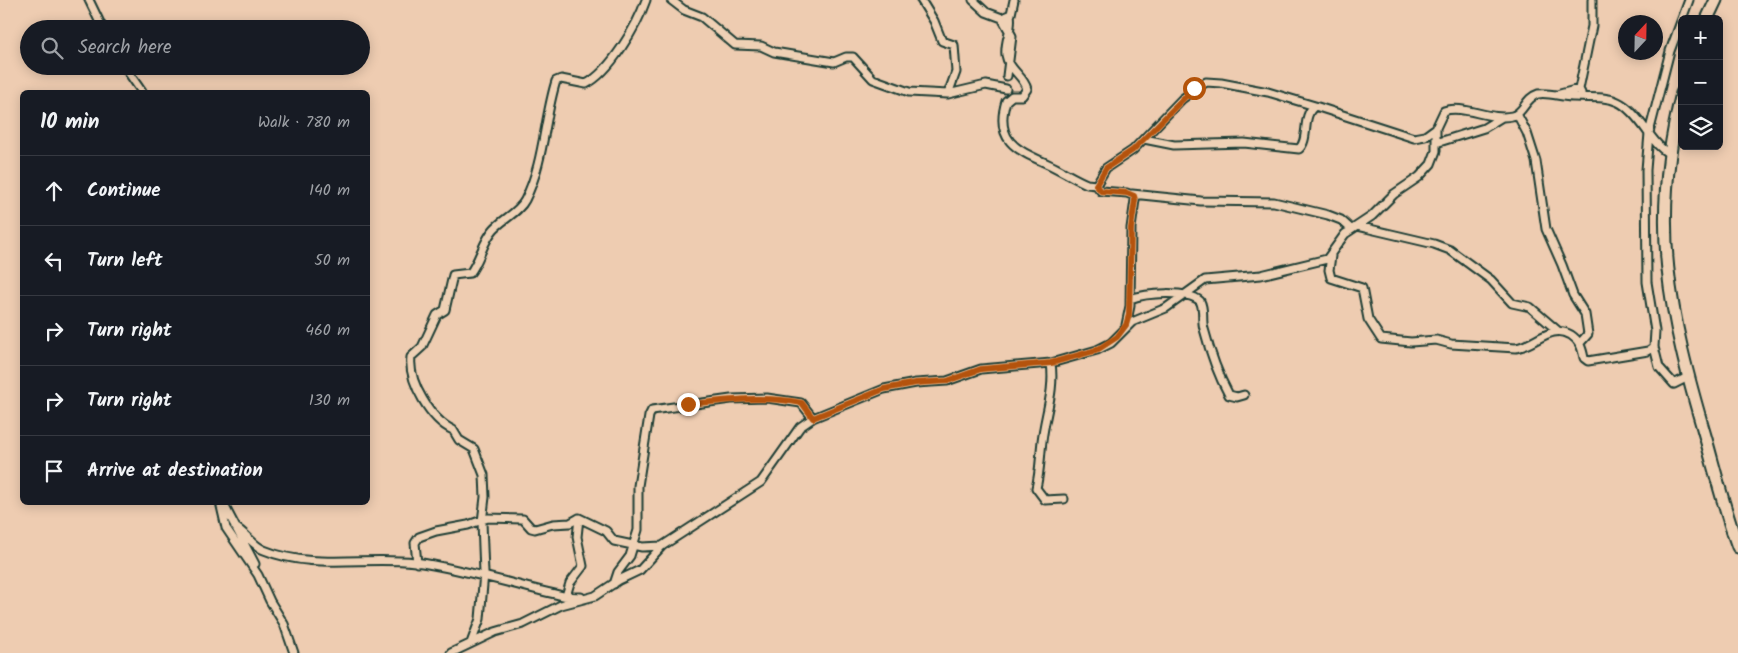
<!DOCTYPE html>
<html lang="en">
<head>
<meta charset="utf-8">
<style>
  :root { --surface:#171b24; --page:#20242c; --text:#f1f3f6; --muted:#9ea1a6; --line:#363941 }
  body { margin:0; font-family:Kalam,sans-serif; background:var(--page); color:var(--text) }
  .controls { position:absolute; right:15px; top:15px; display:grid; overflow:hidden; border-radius:8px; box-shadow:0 2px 12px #0003 }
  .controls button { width:45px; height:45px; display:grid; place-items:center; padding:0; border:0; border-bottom:1px solid var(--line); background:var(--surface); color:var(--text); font:25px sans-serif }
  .compass { position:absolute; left:1618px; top:15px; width:45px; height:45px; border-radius:50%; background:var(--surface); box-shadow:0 2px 12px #0003; rotate:22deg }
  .stop { position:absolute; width:15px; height:15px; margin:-11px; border:4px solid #b45309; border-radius:50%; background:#fff }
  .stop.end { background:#b45309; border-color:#fff; box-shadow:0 1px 5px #0008 }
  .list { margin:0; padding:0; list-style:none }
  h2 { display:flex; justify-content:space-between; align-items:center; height:65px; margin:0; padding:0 20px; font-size:21px }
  h2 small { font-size:16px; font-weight:400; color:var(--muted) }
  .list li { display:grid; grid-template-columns:32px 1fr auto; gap:15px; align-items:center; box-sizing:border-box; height:70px; padding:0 20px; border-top:1px solid var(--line) }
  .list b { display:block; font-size:19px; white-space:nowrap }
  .list em { font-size:16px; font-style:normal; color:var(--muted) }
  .icon { flex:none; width:28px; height:28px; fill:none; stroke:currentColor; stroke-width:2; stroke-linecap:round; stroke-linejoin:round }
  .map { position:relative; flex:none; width:1738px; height:653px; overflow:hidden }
  .search { position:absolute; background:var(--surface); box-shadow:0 2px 12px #0003; left:20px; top:20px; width:350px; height:55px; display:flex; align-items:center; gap:12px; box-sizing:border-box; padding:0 18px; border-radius:28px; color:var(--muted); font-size:19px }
  .panel { position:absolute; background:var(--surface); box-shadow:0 2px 12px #0003; left:20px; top:90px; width:350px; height:415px; border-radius:8px }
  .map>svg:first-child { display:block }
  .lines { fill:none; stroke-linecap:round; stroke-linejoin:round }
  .minor-casing { stroke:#1f3d34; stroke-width:11 }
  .trunk-casing { stroke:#1f3d34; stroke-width:15 }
  .minor { stroke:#efd1b5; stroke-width:7 }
  .trunk { stroke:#efd1b5; stroke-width:11 }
  .route { stroke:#b45309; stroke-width:6 }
</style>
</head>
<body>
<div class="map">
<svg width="1738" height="653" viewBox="0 0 1738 653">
  <rect width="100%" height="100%" fill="#eeccb1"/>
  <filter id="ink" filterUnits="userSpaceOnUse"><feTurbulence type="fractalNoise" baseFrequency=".02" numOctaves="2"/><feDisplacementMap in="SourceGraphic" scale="10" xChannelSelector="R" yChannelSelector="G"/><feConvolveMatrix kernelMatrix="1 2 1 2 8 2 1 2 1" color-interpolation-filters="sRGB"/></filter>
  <g filter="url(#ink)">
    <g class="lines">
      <defs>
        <path id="minor" d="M89 0 103 29
          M671 0 684 10 702 17 735 45 761 46 774 52 834 62 846 57H853L873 79 909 92 948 94 986 85 1006 89
          M921 0 934 21 942 41 954 45 956 72 948 94
          M973 0 986 12 1002 18 1011 14 1014 0
          M1010 15C1013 28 1004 42 1006 55 1008 69 1024 76 1027 89L1022 96H1012L1006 101C994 141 1017 150 1048 164 1061 170 1073 178 1087 184L1096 185 1106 168 1133 150 1182 99 1206 82 1221 83 1268 92 1315 106
          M1002 18 1012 36 1007 76
          M124 66 142 92
          M1579 89 1592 26V0
          M1560 94 1579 89 1581 93
          M1517 114 1527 133 1536 161 1546 229 1562 265 1573 295 1585 314 1588 334 1580 343
          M1144 139 1174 145 1244 143 1299 149C1310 139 1301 115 1315 106L1414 138 1425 136 1436 128
          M1436 143 1484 128 1502 117
          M1096 185 1101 191 1127 193 1134 196 1135 200 1131 228 1130 306 1126 325
          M1132 194 1201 201 1274 202 1328 215 1341 220 1351 229
          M1357 226 1434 244 1450 250 1491 280 1512 303 1530 307 1558 331
          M1331 256 1329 270 1331 278 1362 288 1368 319 1381 339 1411 342 1436 340 1451 344 1516 348C1536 345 1551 323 1571 335 1580 341 1582 348 1584 358L1588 361 1648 351 1654 347
          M1130 299C1146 293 1187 290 1200 301 1205 310 1201 319 1204 329 1210 352 1217 373 1229 395L1237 397 1244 395
          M1051 363C1055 391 1045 414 1042 441 1040 458 1040 472 1036 488L1045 500 1064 499
          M1688 377 1674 384 1659 367 1654 347 1655 331 1647 282 1646 170 1649 133 1670 51 1689 0
          M220 502 226 528 258 575 270 601 284 624 294 653
          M223 503 255 564
          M235 527C246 533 252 545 264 550 312 570 366 556 415 562 465 569 514 585 563 596L581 597
          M417 563 415 543 419 537 436 531 468 525 488 518 523 519 531 528 535 529 553 524 570 523 579 518 606 531 614 541 642 547 662 546
          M614 584 618 572 630 556 638 530V486L649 416 652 410 731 399 767 398 801 403 813 418
          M567 600 566 596 570 583 583 566 577 537 579 518
          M471 643 480 619 484 573 482 522 485 497 484 475 474 449 459 440 453 430C431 420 408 382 411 357L422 347 437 315 445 310 453 275 470 273C480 260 483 241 494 229 503 219 519 212 525 200 544 163 544 119 556 81L561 79 586 84C610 72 637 26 646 0
          M451 653 495 632 523 624 561 605 595 596 619 580 640 570 662 546 761 482 800 427 813 418 884 389 916 383 947 381 981 369 1051 363 1097 350 1111 343 1132 322 1166 308 1205 280 1261 275 1327 259 1345 234 1372 216 1394 194 1419 177 1431 164 1436 151V128L1444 111C1462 104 1491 121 1512 116 1524 113 1525 98 1538 94 1548 92 1562 97 1572 97 1614 98 1621 95 1647 131 1654 140 1658 147 1668 153"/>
        <path id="trunk" d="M1707 19 1716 0
          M1682 93C1649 222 1669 314 1706 439 1716 475 1725 512 1738 547"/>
      </defs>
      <use href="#minor" class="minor-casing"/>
      <use href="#trunk" class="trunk-casing"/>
      <use href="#minor" class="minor"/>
      <use href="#trunk" class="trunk"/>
    </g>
  </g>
  <g class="lines" filter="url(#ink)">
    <path class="route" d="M688 404C727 401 763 395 802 403L813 418 884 389 916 383 947 381 981 369 1051 363 1097 350 1117 337 1126 325 1129 315 1131 228 1135 200 1134 196 1127 193 1101 191 1096 185 1106 168 1133 150 1194 88"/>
  </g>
</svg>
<div class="controls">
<button>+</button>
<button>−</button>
<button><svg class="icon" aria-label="layers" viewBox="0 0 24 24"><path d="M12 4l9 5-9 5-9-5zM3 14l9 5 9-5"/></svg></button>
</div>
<svg class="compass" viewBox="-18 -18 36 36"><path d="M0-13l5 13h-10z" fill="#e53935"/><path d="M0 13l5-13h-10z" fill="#9ea1a6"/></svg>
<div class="stop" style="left:1194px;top:88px"></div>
<div class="stop end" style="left:688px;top:404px"></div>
<div class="search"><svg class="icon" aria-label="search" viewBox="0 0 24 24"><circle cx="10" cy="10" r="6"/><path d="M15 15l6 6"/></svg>Search here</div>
<section class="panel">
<h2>10 min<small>Walk · 780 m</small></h2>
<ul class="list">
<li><svg class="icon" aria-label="ahead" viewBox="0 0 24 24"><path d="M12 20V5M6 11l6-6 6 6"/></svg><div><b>Continue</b></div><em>140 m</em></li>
<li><svg class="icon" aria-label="left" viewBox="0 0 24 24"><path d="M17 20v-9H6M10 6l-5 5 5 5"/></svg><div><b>Turn left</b></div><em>50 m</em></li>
<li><svg class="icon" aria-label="right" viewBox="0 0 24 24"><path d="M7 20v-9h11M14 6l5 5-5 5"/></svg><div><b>Turn right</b></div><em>460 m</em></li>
<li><svg class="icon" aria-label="right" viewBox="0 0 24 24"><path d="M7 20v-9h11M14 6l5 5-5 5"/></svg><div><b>Turn right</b></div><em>130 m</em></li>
<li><svg class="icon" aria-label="arrive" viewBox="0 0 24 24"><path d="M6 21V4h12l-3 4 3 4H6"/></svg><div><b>Arrive at destination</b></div></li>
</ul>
</section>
</div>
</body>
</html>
